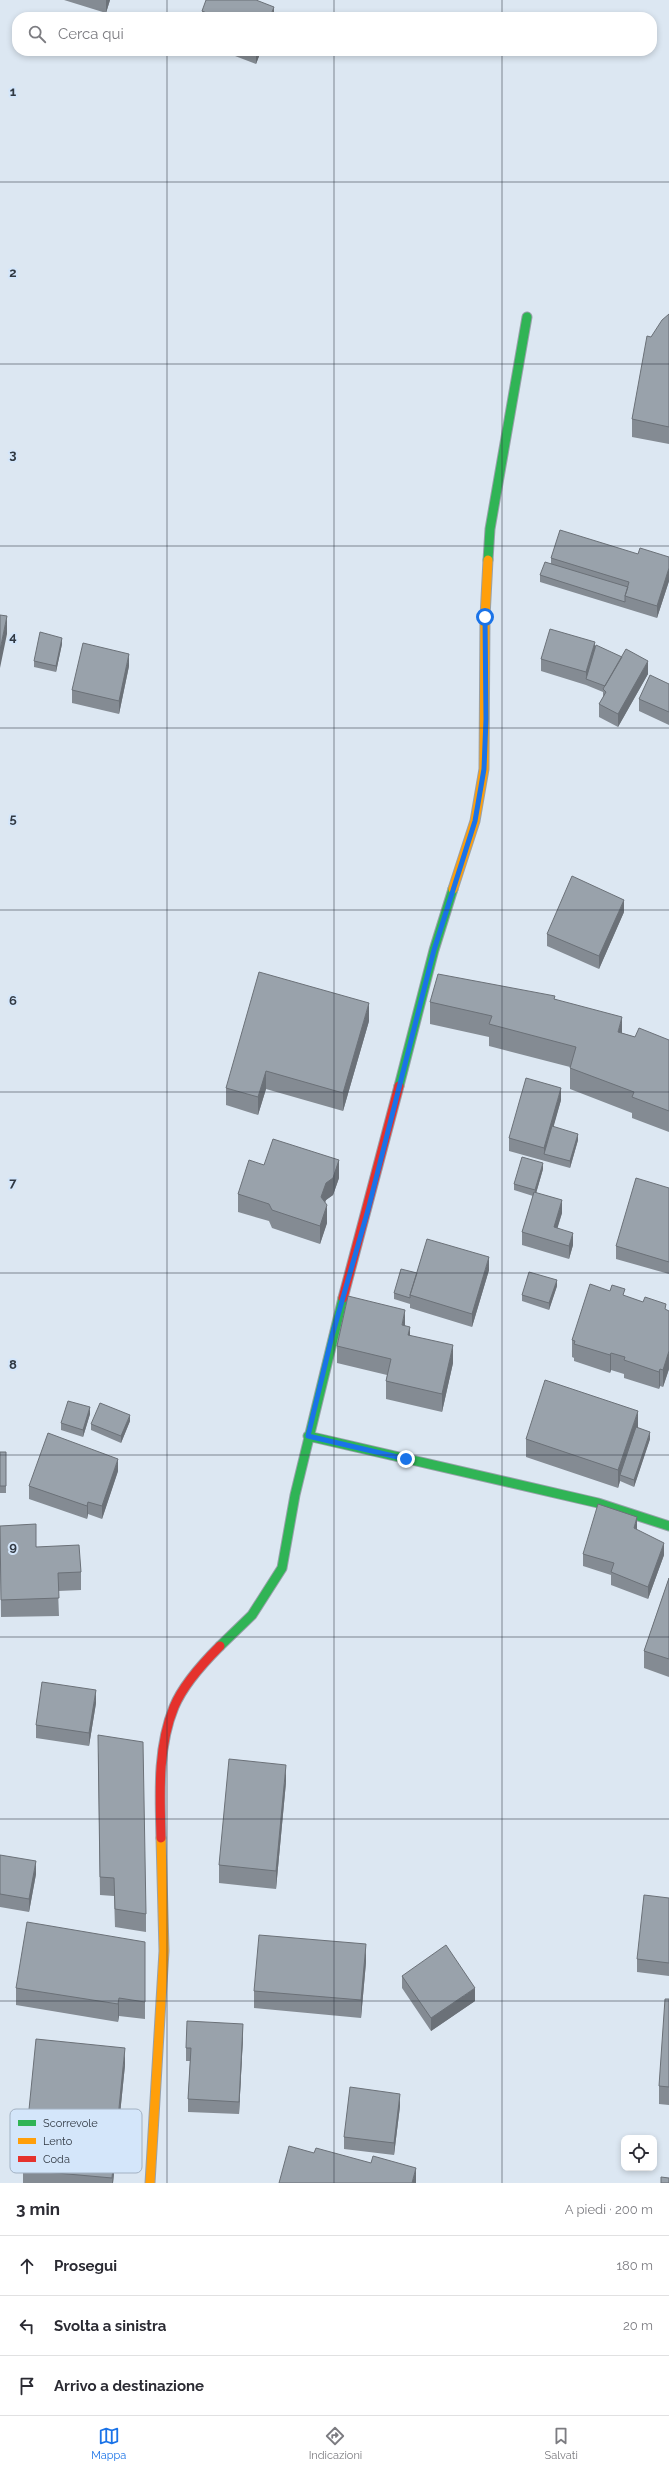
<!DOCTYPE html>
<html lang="it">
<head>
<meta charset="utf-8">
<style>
  :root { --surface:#fff; --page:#f7f7f7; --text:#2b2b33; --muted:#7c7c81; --line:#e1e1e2; --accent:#1a73e8 }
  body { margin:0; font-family:Raleway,sans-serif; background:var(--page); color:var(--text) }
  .controls { position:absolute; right:12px; bottom:12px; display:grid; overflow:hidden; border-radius:8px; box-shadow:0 2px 6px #0003 }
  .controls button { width:36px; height:36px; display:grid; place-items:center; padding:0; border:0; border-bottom:1px solid var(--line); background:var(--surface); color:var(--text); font:20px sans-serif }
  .stop { position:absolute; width:12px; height:12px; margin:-9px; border:3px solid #1a73e8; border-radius:50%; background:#fff }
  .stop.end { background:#1a73e8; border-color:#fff; box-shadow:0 1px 4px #0008 }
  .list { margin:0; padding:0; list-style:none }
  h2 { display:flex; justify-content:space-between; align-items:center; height:52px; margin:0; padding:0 16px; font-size:17px }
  h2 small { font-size:13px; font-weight:400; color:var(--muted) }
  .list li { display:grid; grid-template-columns:26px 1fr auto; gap:12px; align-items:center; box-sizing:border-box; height:60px; padding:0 16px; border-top:1px solid var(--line) }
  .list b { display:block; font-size:15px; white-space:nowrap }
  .list em { font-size:13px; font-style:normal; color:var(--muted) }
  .icon { flex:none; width:22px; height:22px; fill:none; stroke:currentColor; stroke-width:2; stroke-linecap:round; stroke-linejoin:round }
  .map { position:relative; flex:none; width:669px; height:2183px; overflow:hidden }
  .search { position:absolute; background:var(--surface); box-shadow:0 2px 6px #0003; left:12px; right:12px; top:12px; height:44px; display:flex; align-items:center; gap:10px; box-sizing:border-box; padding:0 14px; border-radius:16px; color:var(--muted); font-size:15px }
  .sheet { height:232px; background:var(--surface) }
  nav { display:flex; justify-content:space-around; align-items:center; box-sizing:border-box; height:56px; border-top:1px solid var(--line); background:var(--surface); font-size:11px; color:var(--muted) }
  nav a { display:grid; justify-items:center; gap:2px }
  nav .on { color:var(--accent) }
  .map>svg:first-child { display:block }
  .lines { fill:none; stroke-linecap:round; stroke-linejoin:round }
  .fast-casing { stroke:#98a1aa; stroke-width:11 }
  .slow-casing { stroke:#98a1aa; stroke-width:11 }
  .jam-casing { stroke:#98a1aa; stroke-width:11 }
  .fast { stroke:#30b455; stroke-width:9 }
  .slow { stroke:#ff9f0a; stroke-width:9 }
  .jam { stroke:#e5322d; stroke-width:9 }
  .wall { fill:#848b93 }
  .shaded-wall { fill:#6b7178 }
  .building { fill:#99a2ab; stroke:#6b7178 }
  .route { stroke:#1a73e8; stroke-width:5 }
  .grid { fill:none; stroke:#313943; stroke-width:1; stroke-opacity:0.55 }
  .key { fill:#d4e6fa; stroke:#a3b2c3; stroke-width:1 }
  .key-label { font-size:11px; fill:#313943 }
  .grid-label { font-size:13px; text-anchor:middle; font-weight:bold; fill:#313943; stroke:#d4e6fa; stroke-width:4; stroke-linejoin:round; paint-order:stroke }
</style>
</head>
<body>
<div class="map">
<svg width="669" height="2183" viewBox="0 0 669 2183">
  <rect width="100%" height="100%" fill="#dce7f2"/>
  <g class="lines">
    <defs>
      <path id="fast" d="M488 560 490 529 527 317
        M399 1086 434 950 453 889
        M308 1436 598 1503 669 1526
        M220 1646 252 1615 282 1568 295 1495 343 1298"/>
      <path id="slow" d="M453 889 475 821 484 769 485 617 488 560
        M150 2183 164 1951 161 1838"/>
      <path id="jam" d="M343 1298 399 1086
        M161 1838C160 1796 157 1748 174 1707 183 1685 203 1663 220 1646"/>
    </defs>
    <use href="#fast" class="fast-casing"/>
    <use href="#slow" class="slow-casing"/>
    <use href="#jam" class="jam-casing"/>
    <use href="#fast" class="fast"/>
    <use href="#slow" class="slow"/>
    <use href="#jam" class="jam"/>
  </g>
  <path class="wall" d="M64 0H110L106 13Z
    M202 11 274 17H202Z
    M222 51H261L256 64Z
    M669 314V444L632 437V419L651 337Z
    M638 554 669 557V581L657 618 540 582V575L551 563V558Z
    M62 644 56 672 34 667V661Z
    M595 650 648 674 618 727 599 717V704L603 698V692L586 685 541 671V659Z
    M129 666 119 714 72 703V690Z
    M669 684V725L639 711V699Z
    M624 912 599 969 547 946V934Z
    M555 999 622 1033 635 1037 669 1040V1132L632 1118V1113L570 1089V1067L489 1046V1037L430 1024V1002Z
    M369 1021 343 1111 266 1089 258 1115 226 1105V1088Z
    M561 1100 553 1127 578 1140 570 1168 509 1151V1138Z
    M264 1165 339 1178 333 1195 326 1200 325 1202 327 1223 320 1244 272 1228 269 1221 238 1212V1194Z
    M543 1169 536 1193 562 1213 557 1228 573 1245 569 1259 522 1245V1232L533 1196 514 1190V1184Z
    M669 1188V1274L616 1259V1246Z
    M489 1270 472 1327 410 1308V1304L394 1299V1293L417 1273Z
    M557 1286 549 1310 522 1301V1295Z
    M625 1296 669 1311V1369L663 1387 660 1386 659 1389 624 1378V1374L611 1370 610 1373 574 1361V1358L572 1357V1340Z
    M405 1325 410 1335 453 1363 442 1412 386 1399V1381L387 1375 337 1363V1346Z
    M90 1414 83 1437 61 1430V1423Z
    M130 1421 121 1443 91 1430V1424Z
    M638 1428 650 1439 634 1487 620 1481 618 1488 526 1457V1439Z
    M0 1452H6V1493H0Z
    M118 1471 102 1519 88 1514 87 1519 29 1499V1486Z
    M0 1526 81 1572V1590L58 1591 59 1616 1 1617Z
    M637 1530 664 1555 648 1599 611 1585V1575L583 1566V1554Z
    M669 1578V1677L644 1668V1651Z
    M96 1703 89 1746 36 1738V1725Z
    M98 1752 146 1914V1932L115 1927 114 1896 100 1895Z
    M286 1782 276 1889 219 1883V1865Z
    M0 1855 36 1874 29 1912 0 1907Z
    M669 1898V1976L637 1972V1959Z
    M145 1942V2019L119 2016 118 2022 16 2005V1988Z
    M366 1962 361 2018 254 2008V1991Z
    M402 1976 475 2001 431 2031 402 1988Z
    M669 1999V2105L659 2104V2086Z
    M243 2037 239 2114 188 2112V2099L190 2061H186V2048Z
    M125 2065 113 2183H23V2170Z
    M400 2106 394 2155 344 2149V2137Z"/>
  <path class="shaded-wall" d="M106 0H110L106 13Z
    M274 7V17H270Z
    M256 51H261L256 64Z
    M669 568V581L657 618V606Z
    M7 616V634L0 668V650Z
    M62 638V644L56 672V666Z
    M595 642V655L586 679V672Z
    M129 654V666L119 714V701Z
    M648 661V674L618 727V714Z
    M624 900V912L599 969V956Z
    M369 1003V1021L343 1111V1093Z
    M622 1017V1039L618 1032Z
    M266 1071V1089L258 1115V1097Z
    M561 1088V1100L546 1154H544V1148Z
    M578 1134V1140L570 1168V1161Z
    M339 1160V1178L333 1195 326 1200 321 1214V1197L326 1183Z
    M543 1163V1169L535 1197V1190Z
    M562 1200V1213L554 1240V1227Z
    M327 1205V1223L320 1244V1226Z
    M573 1233V1245L569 1259V1246Z
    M489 1257V1270L472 1327V1314Z
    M557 1280V1286L549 1310V1303Z
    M405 1310V1327L402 1325Z
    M410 1327V1344L408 1335Z
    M453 1345V1363L442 1412V1394Z
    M669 1351V1369L663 1387V1370Z
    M611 1353V1370L610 1373V1355Z
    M660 1369V1386L659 1389V1372Z
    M90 1407V1414L83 1437V1430Z
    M638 1411V1429L620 1475V1481L618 1488V1470Z
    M130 1415V1421L121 1443V1436Z
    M650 1432V1439L634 1487V1480Z
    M118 1459V1471L102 1519V1506Z
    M88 1502V1514L87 1519V1506Z
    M637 1517V1530L634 1541V1528Z
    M664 1543V1555L648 1599V1587Z
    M96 1690V1703L89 1746V1733Z
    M286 1765V1782L276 1889V1871Z
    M36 1861V1874L29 1912V1899Z
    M366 1944V1962L361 2018V2000Z
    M475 1988V2001L431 2031V2018Z
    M119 1998V2016L118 2022V2004Z
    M243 2024V2037L239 2114V2102Z
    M125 2048V2065L113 2183H112Z
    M400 2094V2106L394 2155V2143Z
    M416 2168V2183H412Z"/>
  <path class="building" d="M206 0H256L274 7 270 17H216L202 11Z
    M669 314V427L632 419 647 336 651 337 662 320Z
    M560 530 638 554 640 548 669 557V568L657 606 625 596 629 582 551 558Z
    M545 562 628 587 625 596V602L540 575Z
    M0 615 7 616 0 650Z
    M550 629 595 642 586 672 541 659Z
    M40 632 62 638 56 666 34 661Z
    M83 643 129 654 119 701 72 690Z
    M596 645 622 657 605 686 586 679Z
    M626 649 648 661 618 714 599 704 606 692 603 689Z
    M650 675 669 684V712L639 699Z
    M572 876 624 900 599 956 547 934Z
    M259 972 369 1003 343 1093 266 1071 258 1097 226 1088Z
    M438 974 555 996 554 999 622 1017 618 1032 635 1037 639 1028 669 1040V1111L632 1097 634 1092 570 1068 576 1047 489 1024 492 1016 430 1002Z
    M526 1078 561 1088 544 1148 509 1138Z
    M552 1126 578 1134 570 1161 544 1154Z
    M273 1139 339 1160 333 1178 326 1183 321 1197 327 1205 320 1226 272 1210 269 1204 238 1194 249 1160 264 1165Z
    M522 1157 543 1163 535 1190 514 1184Z
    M636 1178 669 1188V1262L616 1246Z
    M534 1192 562 1200 554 1227 573 1233 569 1246 522 1232Z
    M427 1239 489 1257 472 1314 410 1295Z
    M401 1269 417 1273 410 1295V1298L394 1293Z
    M529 1272 557 1280 549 1303 522 1295Z
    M590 1284 610 1291 612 1285 625 1289 623 1295 643 1302 645 1297 666 1304 665 1309 669 1311V1351L663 1370 660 1369 659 1372 624 1360 625 1357 611 1353 610 1355 574 1344 575 1341 572 1340Z
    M348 1296 405 1310 402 1325 410 1327 408 1335 453 1345 442 1394 386 1381 391 1359 337 1346Z
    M545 1380 638 1411 618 1470 526 1439Z
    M68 1401 90 1407 83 1430 61 1423Z
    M100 1403 130 1415 121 1436 91 1424Z
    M636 1427 650 1432 634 1480 620 1475Z
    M48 1433 118 1459 102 1506 88 1502 87 1506 29 1486Z
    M0 1452H6V1486H0Z
    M598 1504 637 1517 634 1528 664 1543 648 1587 611 1572 614 1563 583 1554Z
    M36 1524V1547L79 1545 81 1572 58 1573 59 1598 1 1600 0 1526Z
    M669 1578V1659L644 1651Z
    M42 1682 96 1690 89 1733 36 1725Z
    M98 1735 143 1742 146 1914 115 1909 114 1878 100 1877Z
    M229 1759 286 1765 276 1871 219 1865Z
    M0 1855 36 1861 29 1899 0 1894Z
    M644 1895 669 1898V1963L637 1959Z
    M27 1922 145 1942V2002L119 1998 118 2004 16 1988Z
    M259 1935 366 1944 361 2000 254 1991Z
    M446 1945 475 1988 431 2018 402 1976Z
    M665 1999H669V2087L659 2086Z
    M187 2021 243 2024 239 2102 188 2099 191 2048H186Z
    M36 2039 125 2048 112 2178 23 2170Z
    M350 2087 400 2094 394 2143 344 2137Z
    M289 2146 314 2153 316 2148 371 2163 373 2156 416 2168 412 2183H279Z
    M661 2177 669 2178V2183H661Z"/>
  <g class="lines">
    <path class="route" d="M406 1459 308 1436 332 1336 368 1210 434 950 475 821 484 769 486 719 485 617"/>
  </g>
  <path class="grid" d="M167 0V17M334 0V17M502 0V17M167 51V2183M334 51V2183M502 51V2183M0 182H669M0 364H669M0 546H669M0 728H669M0 910H669M0 1092H669M0 1273H669M0 1455H669M0 1637H669M0 1819H669M0 2001H669"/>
  <rect x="10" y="2109" width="132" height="64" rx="6" class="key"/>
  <rect x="18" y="2120" width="18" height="6" fill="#30b455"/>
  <rect x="18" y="2138" width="18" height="6" fill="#ff9f0a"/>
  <rect x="18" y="2156" width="18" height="6" fill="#e5322d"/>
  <g class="key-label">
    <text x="43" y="2127">Scorrevole</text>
    <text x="43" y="2145">Lento</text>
    <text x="43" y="2163">Coda</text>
  </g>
  <g class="grid-label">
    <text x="13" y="96">1</text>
    <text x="13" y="277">2</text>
    <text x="13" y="459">3</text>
    <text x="13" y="641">4</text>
    <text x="13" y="823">5</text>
    <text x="13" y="1005">6</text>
    <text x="13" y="1187">7</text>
    <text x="13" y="1369">8</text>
    <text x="13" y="1551">9</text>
  </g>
</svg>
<div class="controls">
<button><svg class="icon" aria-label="locate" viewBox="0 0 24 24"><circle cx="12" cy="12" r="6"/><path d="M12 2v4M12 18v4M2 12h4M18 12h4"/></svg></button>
</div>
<div class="stop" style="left:485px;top:617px"></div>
<div class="stop end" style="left:406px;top:1459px"></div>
<div class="search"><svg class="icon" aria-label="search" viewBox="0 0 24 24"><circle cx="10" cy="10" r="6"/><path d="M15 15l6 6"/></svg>Cerca qui</div>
</div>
<section class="sheet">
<h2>3 min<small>A piedi · 200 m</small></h2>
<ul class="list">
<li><svg class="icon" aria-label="ahead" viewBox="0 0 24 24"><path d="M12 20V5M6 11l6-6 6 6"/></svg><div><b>Prosegui</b></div><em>180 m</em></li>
<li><svg class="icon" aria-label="left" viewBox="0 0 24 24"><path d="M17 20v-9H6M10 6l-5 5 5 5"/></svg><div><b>Svolta a sinistra</b></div><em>20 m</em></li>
<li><svg class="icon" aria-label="arrive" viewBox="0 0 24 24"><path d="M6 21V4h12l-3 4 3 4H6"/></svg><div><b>Arrivo a destinazione</b></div></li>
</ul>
</section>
<nav>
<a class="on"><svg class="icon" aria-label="map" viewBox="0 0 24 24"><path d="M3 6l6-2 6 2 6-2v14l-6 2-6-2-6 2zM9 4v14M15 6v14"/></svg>Mappa</a>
<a><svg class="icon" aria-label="directions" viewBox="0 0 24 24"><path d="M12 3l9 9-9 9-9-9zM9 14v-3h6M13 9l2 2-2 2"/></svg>Indicazioni</a>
<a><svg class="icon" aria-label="saved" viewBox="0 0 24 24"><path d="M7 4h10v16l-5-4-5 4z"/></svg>Salvati</a>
</nav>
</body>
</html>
